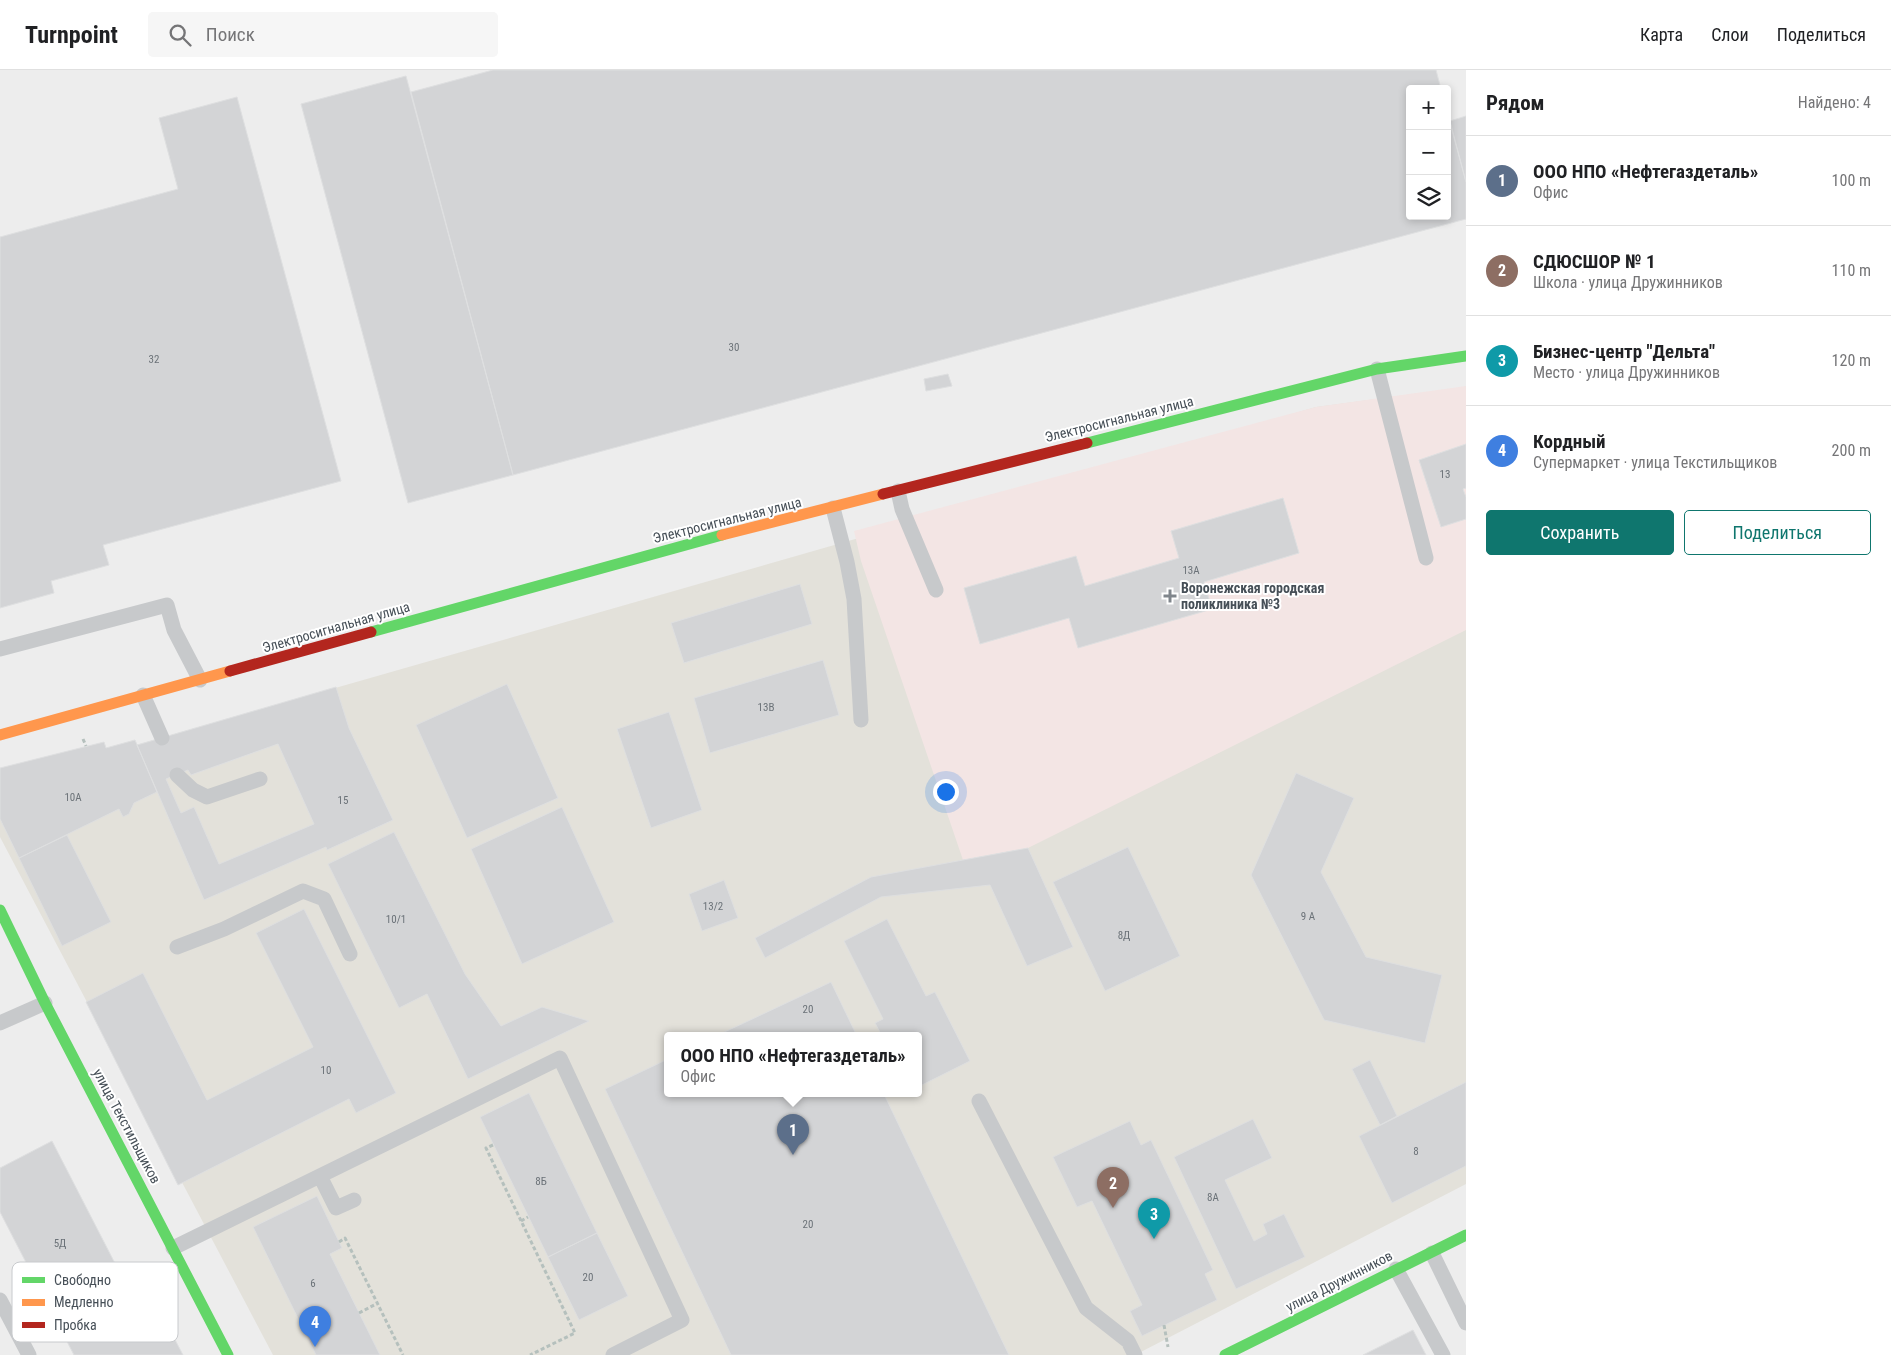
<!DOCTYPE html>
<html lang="ru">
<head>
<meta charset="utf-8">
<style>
  :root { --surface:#fff; --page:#f6f6f6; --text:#202124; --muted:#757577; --line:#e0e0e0; --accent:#0f766e }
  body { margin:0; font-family:"Roboto Condensed",sans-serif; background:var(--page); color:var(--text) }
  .controls { position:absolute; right:15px; top:15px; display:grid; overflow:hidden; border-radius:5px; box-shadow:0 2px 8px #0003 }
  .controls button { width:45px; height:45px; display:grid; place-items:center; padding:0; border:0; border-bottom:1px solid var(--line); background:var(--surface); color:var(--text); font:25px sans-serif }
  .you { position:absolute; left:945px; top:721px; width:18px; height:18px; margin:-12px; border:4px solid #fff; border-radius:50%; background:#1a73e8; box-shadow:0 0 0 8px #1a73e833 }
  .badge { display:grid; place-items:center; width:32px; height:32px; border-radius:50%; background:var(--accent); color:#fff; font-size:16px; font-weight:700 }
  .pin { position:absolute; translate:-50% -41px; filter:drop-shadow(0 1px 2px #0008) }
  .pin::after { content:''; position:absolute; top:26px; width:18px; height:15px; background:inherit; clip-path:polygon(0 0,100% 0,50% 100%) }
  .popup { position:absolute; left:664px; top:962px; width:258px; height:65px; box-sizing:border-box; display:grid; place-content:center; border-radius:5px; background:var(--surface); filter:drop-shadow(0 1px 4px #0005); font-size:16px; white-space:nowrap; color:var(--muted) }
  .popup b { font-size:19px; color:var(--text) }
  .popup::after { content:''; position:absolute; left:50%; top:100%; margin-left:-10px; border:10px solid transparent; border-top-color:var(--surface) }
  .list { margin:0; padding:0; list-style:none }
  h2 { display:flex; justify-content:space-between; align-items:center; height:65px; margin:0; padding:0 20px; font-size:21px }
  h2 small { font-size:16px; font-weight:400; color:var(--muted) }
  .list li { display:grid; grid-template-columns:32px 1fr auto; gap:15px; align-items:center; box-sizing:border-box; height:90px; padding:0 20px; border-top:1px solid var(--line) }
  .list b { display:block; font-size:19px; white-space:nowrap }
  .list p { margin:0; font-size:16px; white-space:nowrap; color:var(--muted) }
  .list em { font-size:16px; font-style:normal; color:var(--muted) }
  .actions { display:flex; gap:10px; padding:15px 20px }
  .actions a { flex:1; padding:11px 0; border:1px solid var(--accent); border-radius:5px; text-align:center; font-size:18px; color:var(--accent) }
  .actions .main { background:var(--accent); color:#fff }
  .icon { flex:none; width:28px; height:28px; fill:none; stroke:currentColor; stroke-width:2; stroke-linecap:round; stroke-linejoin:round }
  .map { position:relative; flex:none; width:1466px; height:1285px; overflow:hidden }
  header { display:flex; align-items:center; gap:30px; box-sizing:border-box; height:70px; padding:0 25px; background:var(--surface); border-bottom:1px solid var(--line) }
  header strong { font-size:24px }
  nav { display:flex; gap:28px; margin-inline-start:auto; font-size:18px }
  .search { width:350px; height:45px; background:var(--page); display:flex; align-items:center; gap:12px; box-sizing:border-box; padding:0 18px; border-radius:5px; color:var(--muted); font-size:19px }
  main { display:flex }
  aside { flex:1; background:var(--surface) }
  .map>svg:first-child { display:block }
  .commercial { fill:#e3e1da; fill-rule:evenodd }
  .medical { fill:#f3e5e4 }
  .building { fill:#d3d4d6; stroke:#dedfe0; fill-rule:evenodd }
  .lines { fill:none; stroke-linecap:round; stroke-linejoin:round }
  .path { stroke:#b5c0bd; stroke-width:3; stroke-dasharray:4 2.5; stroke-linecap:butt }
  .lane { stroke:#c7c9cb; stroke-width:15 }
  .fast { stroke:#63d668; stroke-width:11 }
  .slow { stroke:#ff974d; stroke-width:11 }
  .jam { stroke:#b3261e; stroke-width:11 }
  .poi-dot { fill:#80868c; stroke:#fff; stroke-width:2 }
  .labels { text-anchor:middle; stroke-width:4; stroke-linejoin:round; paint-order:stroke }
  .number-label { font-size:11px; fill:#6b7278 }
  .street-label { font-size:14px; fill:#464f57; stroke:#fff }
  .poi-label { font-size:14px; font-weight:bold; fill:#464f57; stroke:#fff; text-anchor:start }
  .key { fill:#fff; stroke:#c8cacd; stroke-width:1 }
  .key-label { font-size:14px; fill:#464f57 }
</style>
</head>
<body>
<header>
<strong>Turnpoint</strong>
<div class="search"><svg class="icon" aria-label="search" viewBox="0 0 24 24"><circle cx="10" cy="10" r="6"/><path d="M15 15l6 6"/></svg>Поиск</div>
<nav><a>Карта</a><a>Слои</a><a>Поделиться</a></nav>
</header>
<main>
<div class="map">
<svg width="1466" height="1285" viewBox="0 0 1466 1285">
  <rect width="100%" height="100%" fill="#ededed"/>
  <path class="commercial" d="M1466 317V1114L1135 1285H273L0 767V714L1316 337ZM668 966H918V1024H668Z"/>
  <path class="medical" d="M1466 316V560L1028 778 963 790 861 491 854 461 1316 337Z"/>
  <path class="building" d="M493 0H1436L1441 19H1410V146H1447V42L1466 112V149L513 405 411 22Z
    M406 6 513 405 408 433 301 34Z
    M237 27 341 411 103 475 109 495 51 511 54 523 0 538V167L178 119 159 48Z
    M1466 46V112L1450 51Z
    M948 304 952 316 926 321 924 309Z
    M1466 374V418L1463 419 1466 427V449L1441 457 1419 390Z
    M1283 428 1299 483 1204 512 1212 539 1078 578 1069 548 980 574 964 518 1076 486 1085 516 1179 488 1171 461Z
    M800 514 812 554 684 593 671 553Z
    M823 590 839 645 710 683 694 628Z
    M507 614 558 728 467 768 416 655Z
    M336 617 349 658 393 750 327 780 326 777 204 830 137 675ZM278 674 314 754 219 794 194 737 181 743 166 709 188 700 191 705Z
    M669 642 702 740 651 758 617 659Z
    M135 670 157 722 134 733 129 744 123 747 119 739 19 788 0 749V698L104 672 106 678Z
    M1296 703 1354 728 1321 802 1366 887 1442 905 1425 973 1324 950 1251 805Z
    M562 737 614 852 522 894 471 779Z
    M394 762 465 904 501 956 542 937 589 951 468 1009 427 924 399 938 328 794Z
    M67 765 111 852 62 876 19 788Z
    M1128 777 1180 886 1105 921 1053 812Z
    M1028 778 1073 877 1027 896 990 815 881 827 765 888 755 868 871 807Z
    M724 810 738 848 702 861 689 824Z
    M304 839 396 1023 356 1043 349 1029 178 1115 86 932 143 903 207 1030 313 977 256 863Z
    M887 849 926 926 935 922 970 991 918 1017V966H882L875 953 883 949 844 871Z
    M831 912 857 966H716Z
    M668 989V1024H884L1009 1285H731L605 1019Z
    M1370 990 1397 1046 1380 1055 1352 999Z
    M1466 1012V1096L1392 1133 1359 1066Z
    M529 1023 597 1163 548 1187 480 1047Z
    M1253 1049 1272 1088 1225 1110 1254 1171 1267 1164 1263 1154 1284 1144 1305 1187 1236 1219 1174 1087Z
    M1130 1051 1141 1075 1151 1070 1213 1200 1205 1204 1217 1230 1142 1266 1130 1241 1142 1235 1092 1131 1077 1137 1053 1087Z
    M52 1071 121 1205 51 1241 0 1142V1098Z
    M317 1126 342 1178 330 1184 380 1285H316L253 1157Z
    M597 1163 628 1226 579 1250 548 1187Z
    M137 1197 183 1285H74L51 1241Z
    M1413 1260 1426 1285H1363Z"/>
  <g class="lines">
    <path class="path" d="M83 669 86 676
      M493 1075 486 1078 575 1263 530 1285
      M521 1151 528 1147
      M339 1172 345 1168 403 1285
      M359 1243 378 1233
      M1164 1255 1168 1277"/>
    <path class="lane" d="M1377 299 1426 488
      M898 421 902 439 936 520
      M833 438 847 492 854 529 861 650
      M0 579 167 535 174 560 200 610
      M143 625 162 668
      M177 705 193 720 207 727 260 709
      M177 877 224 859 303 821 324 829 350 884
      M0 953 45 933
      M979 1031 1086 1238 1128 1271 1135 1285
      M320 1106 336 1138 354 1130
      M173 1178 560 988 682 1250 613 1285
      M1432 1183 1466 1253
      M1396 1199 1443 1285
      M0 1230 29 1285"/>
    <path class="fast" d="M1087 373 1377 299 1466 286
      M371 562 722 465
      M0 840 45 933 228 1285
      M1225 1285 1466 1165"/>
    <path class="slow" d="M722 465 883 424
      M0 665 230 601"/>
    <path class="jam" d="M883 424 1087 373
      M230 601 371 562"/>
  </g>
  <path class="poi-dot" d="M1167.5 518.5h5v5h5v5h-5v5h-5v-5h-5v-5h5z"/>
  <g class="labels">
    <g class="number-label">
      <text x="734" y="281">30</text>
      <text x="154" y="293">32</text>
      <text x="1445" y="408">13</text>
      <text x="1191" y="504">13А</text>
      <text x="766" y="641">13В</text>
      <text x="73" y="731">10А</text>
      <text x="343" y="734">15</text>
      <text x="713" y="840">13/2</text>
      <text x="1308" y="850">9 А</text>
      <text x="396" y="853">10/1</text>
      <text x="1124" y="869">8Д</text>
      <text x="808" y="943">20</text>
      <text x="326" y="1004">10</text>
      <text x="1416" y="1085">8</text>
      <text x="541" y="1115">8Б</text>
      <text x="1213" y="1131">8А</text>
      <text x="808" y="1158">20</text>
      <text x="60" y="1177">5Д</text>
      <text x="588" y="1211">20</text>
      <text x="313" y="1217">6</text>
    </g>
    <g class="street-label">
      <text transform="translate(1119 349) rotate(-14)" y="5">Электросигнальная улица</text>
      <text transform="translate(727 450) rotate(-14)" y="5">Электросигнальная улица</text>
      <text transform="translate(336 557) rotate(-16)" y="5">Электросигнальная улица</text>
      <text transform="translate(127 1056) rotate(62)" y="5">улица Текстильщиков</text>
      <text transform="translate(1339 1211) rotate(-27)" y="5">улица Дружинников</text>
    </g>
    <g class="poi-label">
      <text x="1181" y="523">Воронежская городская<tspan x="1181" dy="16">поликлиника №3</tspan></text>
    </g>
  </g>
  <rect x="12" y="1192" width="166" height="80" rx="8" class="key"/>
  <rect x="22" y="1207" width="23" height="6" fill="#63d668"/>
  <rect x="22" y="1229" width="23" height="7" fill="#ff974d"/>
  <rect x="22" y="1252" width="23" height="6" fill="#b3261e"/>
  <g class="key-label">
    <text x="54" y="1215">Свободно</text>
    <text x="54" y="1237">Медленно</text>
    <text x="54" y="1260">Пробка</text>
  </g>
</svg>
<div class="controls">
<button>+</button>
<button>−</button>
<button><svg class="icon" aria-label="layers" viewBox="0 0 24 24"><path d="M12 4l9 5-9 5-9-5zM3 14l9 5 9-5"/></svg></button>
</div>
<div class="you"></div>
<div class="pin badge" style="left:793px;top:1085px;background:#5c6f8a">1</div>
<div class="popup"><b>ООО НПО «Нефтегаздеталь»</b>Офис</div>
<div class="pin badge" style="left:1113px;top:1138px;background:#8d6e63">2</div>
<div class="pin badge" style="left:1154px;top:1169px;background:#0f9aa8">3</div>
<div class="pin badge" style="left:315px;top:1277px;background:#3f7fe0">4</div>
</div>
<aside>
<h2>Рядом<small>Найдено: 4</small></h2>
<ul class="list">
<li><span class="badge" style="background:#5c6f8a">1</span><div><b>ООО НПО «Нефтегаздеталь»</b><p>Офис</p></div><em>100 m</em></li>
<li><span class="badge" style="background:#8d6e63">2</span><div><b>СДЮСШОР № 1</b><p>Школа · улица Дружинников</p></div><em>110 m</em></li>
<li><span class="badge" style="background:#0f9aa8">3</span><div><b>Бизнес-центр &quot;Дельта&quot;</b><p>Место · улица Дружинников</p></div><em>120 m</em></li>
<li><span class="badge" style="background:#3f7fe0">4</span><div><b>Кордный</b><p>Супермаркет · улица Текстильщиков</p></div><em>200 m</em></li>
</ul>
<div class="actions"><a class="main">Сохранить</a><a>Поделиться</a></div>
</aside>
</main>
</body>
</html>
